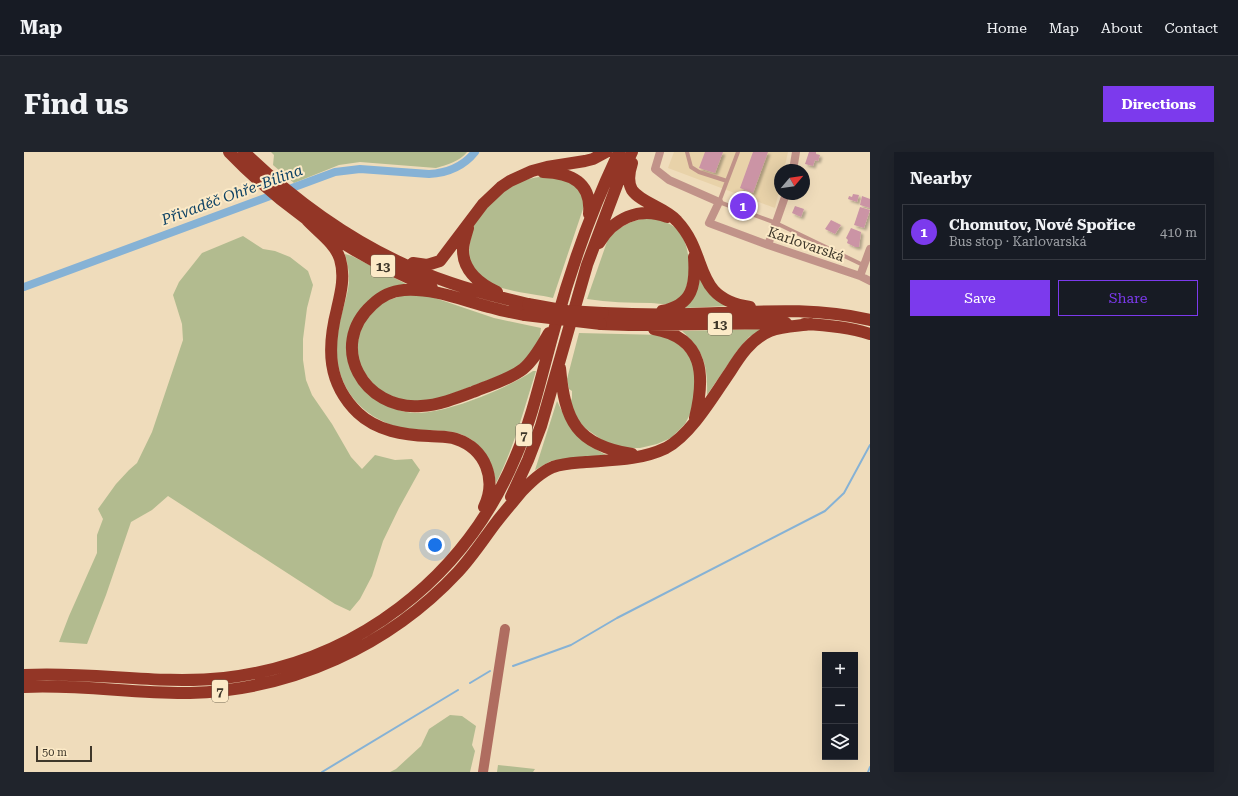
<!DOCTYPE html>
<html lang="en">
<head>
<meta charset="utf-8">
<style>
  :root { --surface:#171b24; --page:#20242c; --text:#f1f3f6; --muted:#9ea1a6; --line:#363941; --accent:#7c3aed }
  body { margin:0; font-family:"Roboto Serif",serif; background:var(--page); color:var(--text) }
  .controls { position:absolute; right:12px; bottom:12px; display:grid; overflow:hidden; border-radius:0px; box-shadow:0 4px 16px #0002 }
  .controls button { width:36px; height:36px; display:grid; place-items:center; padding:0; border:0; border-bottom:1px solid var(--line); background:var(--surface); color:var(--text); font:20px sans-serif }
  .compass { position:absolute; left:750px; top:12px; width:36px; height:36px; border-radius:50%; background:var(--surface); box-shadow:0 4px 16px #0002; rotate:61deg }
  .scale { position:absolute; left:12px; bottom:10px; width:56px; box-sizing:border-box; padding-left:4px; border:2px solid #3e372a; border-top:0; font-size:11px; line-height:14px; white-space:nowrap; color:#3e372a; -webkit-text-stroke:3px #fceac7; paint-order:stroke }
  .you { position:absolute; left:411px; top:393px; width:14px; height:14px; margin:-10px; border:3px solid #fff; border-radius:50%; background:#1a73e8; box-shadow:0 0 0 6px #1a73e833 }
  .badge { display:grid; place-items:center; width:26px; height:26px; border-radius:50%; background:var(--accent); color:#fff; font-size:13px; font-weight:700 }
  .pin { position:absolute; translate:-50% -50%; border:2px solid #fff; box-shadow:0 1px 4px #0006 }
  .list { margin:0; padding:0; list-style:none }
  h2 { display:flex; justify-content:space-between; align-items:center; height:52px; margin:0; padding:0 16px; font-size:17px }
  h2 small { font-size:13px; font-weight:400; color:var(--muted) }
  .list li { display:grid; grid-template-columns:26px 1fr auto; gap:12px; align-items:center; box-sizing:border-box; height:56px; margin:0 8px 8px; padding:0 8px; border:1px solid var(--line); border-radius:0px }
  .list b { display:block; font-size:15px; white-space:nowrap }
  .list p { margin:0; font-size:13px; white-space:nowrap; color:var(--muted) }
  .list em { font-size:13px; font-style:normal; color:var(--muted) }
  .actions { display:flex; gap:8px; padding:12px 16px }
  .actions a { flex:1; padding:9px 0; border:1px solid var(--accent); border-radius:0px; text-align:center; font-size:14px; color:var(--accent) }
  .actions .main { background:var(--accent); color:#fff }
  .icon { flex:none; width:22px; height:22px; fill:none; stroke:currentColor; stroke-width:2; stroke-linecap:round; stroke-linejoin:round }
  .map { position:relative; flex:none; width:846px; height:620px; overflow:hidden; border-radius:0px }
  header { display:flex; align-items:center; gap:24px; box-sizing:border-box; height:56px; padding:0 20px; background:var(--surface); border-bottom:1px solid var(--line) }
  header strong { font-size:19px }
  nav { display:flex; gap:22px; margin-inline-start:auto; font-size:14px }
  .intro { display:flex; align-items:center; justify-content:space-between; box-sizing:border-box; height:96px; padding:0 24px }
  h1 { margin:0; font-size:28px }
  .button { padding:10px 18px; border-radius:0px; background:var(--accent); color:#fff; font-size:14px; font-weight:700 }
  main { display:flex; gap:24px; padding:0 24px }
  aside { flex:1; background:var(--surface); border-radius:0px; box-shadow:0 4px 16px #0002 }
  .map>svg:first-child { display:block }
  .built { fill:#e8d2a9 }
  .green { fill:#b2bb8f }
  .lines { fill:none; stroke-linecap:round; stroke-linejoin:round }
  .stream { stroke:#86b2d5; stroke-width:2 }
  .canal { stroke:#86b2d5; stroke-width:8 }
  .building { fill:#cb94a5; filter:url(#shadow) }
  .lane { stroke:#c19389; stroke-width:4 }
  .street { stroke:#c19389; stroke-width:8 }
  .secondary { stroke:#af6d60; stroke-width:10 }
  .highway { stroke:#933626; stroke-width:12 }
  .highway-bridge { stroke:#933626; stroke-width:12 }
  .labels { text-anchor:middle; stroke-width:4; stroke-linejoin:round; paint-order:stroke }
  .shield { fill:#fceac7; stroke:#776d59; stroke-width:1 }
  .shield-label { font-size:13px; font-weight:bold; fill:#3e372a }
  .street-label { font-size:14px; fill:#3e372a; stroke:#fceac7 }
  .water-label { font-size:15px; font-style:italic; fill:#0d4164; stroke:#fceac7 }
</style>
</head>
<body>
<header>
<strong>Map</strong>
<nav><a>Home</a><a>Map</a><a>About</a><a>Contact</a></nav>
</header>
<div class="intro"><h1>Find us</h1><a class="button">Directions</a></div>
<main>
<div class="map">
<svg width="846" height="620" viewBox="0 0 846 620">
  <defs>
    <filter id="shadow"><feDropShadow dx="2.5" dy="2.5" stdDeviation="1" flood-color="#0004"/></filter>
  </defs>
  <rect width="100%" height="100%" fill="#efdcbb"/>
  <path class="built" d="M650 0H764L760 18H756V35L751 56 644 16Z"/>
  <path class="green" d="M247 0H443C436 9 423 13 412 16L336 10 315 13 270 31 249 13 250 3Z
    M515 25C528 25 552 28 558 41 559 45 559 50 560 54L529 146C511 142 473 139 459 127 445 115 443 103 447 86 448 81 448 76 450 72 460 55 480 37 497 29 503 27 509 26 515 25Z
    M625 66C635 68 647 70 655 79 668 95 672 146 646 152 640 153 633 151 627 151 605 151 584 150 563 147L584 87C595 74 608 68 625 66Z
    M219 84 239 97 251 99 266 105 284 119 289 133 283 156 279 187V208L282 228 288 243 308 272 327 305 338 317 351 303 371 308 388 307 396 318 375 356 359 389 348 424 336 447 326 459 311 452 144 344 128 358 107 370 82 443 63 492 35 490 45 464 73 401V383L79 367 74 357 92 332 105 318 113 311 128 280 159 188 158 172 149 143 155 130 178 101Z
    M321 102 328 104 386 134H379L327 175 343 241C357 252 375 261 393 261 427 260 481 237 509 219H512C500 257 490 296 472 331 469 307 454 284 428 280 410 277 392 279 374 275 356 270 340 260 329 246 310 222 310 193 317 165 320 152 325 139 325 126 325 118 323 110 321 102Z
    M675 120 705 154 660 156C672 148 672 134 675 120Z
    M380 143 405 144 470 166 517 176 515 190 504 205 488 219 414 247 383 250 355 239 336 215 333 193 338 171 359 150Z
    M739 177 725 185 713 199 683 243C684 214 680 199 658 179Z
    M555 181 638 183 650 188 666 204 673 226 668 258 661 272 647 286 633 292 616 296H599L581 290 561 276 553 267 546 251 548 246V239L545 237 543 227Z
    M533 249C547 278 553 287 582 303L527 309 511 318Z
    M426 563 438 564 452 574 448 593 451 599 446 620H366L372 617 397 594 405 577Z
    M474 613 511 617 509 620H473Z"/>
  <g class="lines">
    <path class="stream" d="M489 514 547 493 593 466 801 359 820 341 846 293
      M446 531 466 519
      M298 620 434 538
      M844 620 846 615"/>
    <path class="canal" d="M0 135 311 20 336 17 405 22C424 21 439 15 451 0"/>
  </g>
  <path class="building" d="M681 0H699L691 21 675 16Z
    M729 0H744L729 41 716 36Z
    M785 0H792V2L796 3 794 9 791 8 789 14 781 12Z
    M829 42 835 43 833 50 824 47 825 44 828 45Z
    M838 44 846 47V56L836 53Z
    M771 54 780 57 777 65 768 61Z
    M836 55 846 58 840 76 830 73Z
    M807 68 817 73 811 82 801 77Z
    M827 76 837 80 835 95H831L823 91 824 88 822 86Z"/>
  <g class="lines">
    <path class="lane" d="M663 0 667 15 675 20 703 29
      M714 0 695 50 752 71 839 113"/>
    <path class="street" d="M636 0 631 17 645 28 695 50 685 71 744 93 836 124 846 129
      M769 18 772 0
      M744 93 762 42
      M836 124 846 97"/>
    <path class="secondary" d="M459 620 481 477"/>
    <path class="highway" d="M205 0C262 59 332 105 408 136
      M220 0C279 57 349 105 427 131 453 140 478 146 504 152
      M608 11C605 20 603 29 608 38 617 51 642 56 653 69 686 104 667 146 726 155
      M519 20C547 21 568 30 565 62
      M283 68C294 80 311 91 316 107 321 124 317 140 313 157 303 196 303 231 334 261 353 279 380 283 405 284 413 285 423 284 432 287 462 297 473 328 460 355
      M444 76C442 83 439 91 439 98 439 119 456 132 473 140
      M575 91C589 67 615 54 643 65
      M389 111 403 113 416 109 459 52 477 35 486 29 508 19 523 15 561 9 569 7 582 0
      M638 159C669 153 672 133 670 105
      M579 161C618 163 656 163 695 161 745 159 796 156 846 168
      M501 163C490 161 479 159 469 156 440 149 411 136 380 138 368 139 356 145 348 153 303 194 340 259 397 254 415 253 433 246 449 240 465 233 485 228 499 217 510 208 518 193 525 181
      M577 172 605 173 762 171
      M780 172C803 173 824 175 846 182
      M630 177C681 186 681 225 671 266
      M536 216C541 269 552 293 608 302
      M487 345 504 308 517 274 563 113 596 25 608 0
      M0 523C67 519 133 533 200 526 331 511 440 427 491 306 510 262 519 216 532 171 548 112 569 55 595 0
      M0 535C56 532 111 542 166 541 268 538 365 494 434 420 448 405 459 388 471 372 480 360 489 350 498 339 507 330 517 320 529 315 540 311 551 311 562 310 589 308 617 308 642 296 667 283 690 243 706 220 716 204 727 187 746 179 758 174 774 174 787 172"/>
    <path class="highway-bridge" d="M504 152 543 159 579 161
      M501 163 577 172"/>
  </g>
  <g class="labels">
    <g class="shield">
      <rect x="347" y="103" width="24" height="22" rx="3"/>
      <rect x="684" y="161" width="24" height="22" rx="3"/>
      <rect x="492" y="272" width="16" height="22" rx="3"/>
      <rect x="188" y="528" width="16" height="22" rx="3"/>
    </g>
    <g class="shield-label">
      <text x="359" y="119">13</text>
      <text x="696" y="177">13</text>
      <text x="500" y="288">7</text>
      <text x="196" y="544">7</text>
    </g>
    <g class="street-label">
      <text transform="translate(782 92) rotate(19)" y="5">Karlovarská</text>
    </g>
    <g class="water-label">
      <text transform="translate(208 43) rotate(-20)" y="5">Přivaděč Ohře-Bílina</text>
    </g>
  </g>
</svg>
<div class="controls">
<button>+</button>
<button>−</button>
<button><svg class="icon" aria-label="layers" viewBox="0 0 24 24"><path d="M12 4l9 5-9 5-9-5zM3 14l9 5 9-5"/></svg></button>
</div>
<svg class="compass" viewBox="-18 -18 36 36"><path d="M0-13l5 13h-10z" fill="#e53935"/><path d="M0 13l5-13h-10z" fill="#9ea1a6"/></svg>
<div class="scale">50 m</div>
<div class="you"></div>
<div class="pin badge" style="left:719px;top:54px">1</div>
</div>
<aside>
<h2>Nearby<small></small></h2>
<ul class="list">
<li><span class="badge">1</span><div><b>Chomutov, Nové Spořice</b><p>Bus stop · Karlovarská</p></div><em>410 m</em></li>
</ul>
<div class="actions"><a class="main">Save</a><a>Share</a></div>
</aside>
</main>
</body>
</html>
